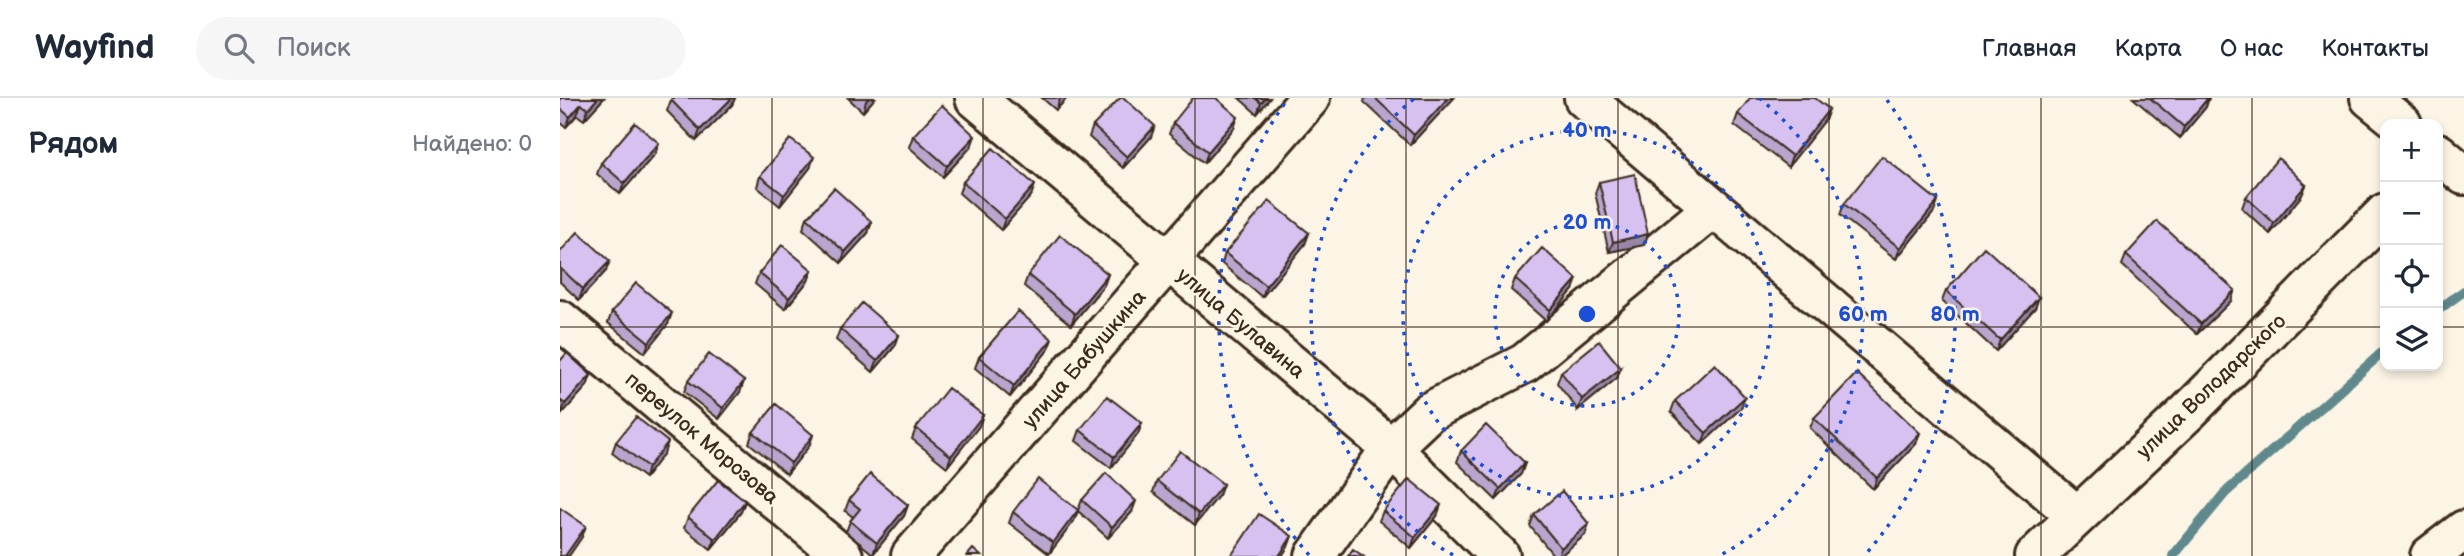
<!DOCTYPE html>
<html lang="ru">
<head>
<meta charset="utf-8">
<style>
  :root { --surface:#fff; --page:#f6f6f7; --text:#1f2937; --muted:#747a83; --line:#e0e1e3 }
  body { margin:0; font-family:"Balsamiq Sans",sans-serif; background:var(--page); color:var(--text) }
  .controls { position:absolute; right:21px; top:21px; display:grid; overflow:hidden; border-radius:14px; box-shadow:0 4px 10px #0003 }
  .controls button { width:63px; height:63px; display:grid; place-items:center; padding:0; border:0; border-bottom:2px solid var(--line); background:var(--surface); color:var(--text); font:35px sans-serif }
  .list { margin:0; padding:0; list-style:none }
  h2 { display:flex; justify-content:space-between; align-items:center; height:91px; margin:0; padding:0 28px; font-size:30px }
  h2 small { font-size:23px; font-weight:400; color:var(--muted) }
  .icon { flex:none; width:38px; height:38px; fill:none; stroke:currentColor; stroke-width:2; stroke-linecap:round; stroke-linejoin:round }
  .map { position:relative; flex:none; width:1904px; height:458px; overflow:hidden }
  header { display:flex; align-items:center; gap:42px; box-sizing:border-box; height:98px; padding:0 35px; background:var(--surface); border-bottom:2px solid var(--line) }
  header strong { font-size:33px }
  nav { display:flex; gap:38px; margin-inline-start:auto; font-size:24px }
  .search { width:490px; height:63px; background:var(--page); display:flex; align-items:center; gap:18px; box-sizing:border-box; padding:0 24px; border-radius:38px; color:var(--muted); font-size:26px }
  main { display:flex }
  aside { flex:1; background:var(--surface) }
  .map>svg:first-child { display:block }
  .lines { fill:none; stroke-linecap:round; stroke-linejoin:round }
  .stream { stroke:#61898d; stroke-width:10 }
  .minor-casing { stroke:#3b2a1e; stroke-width:44 }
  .minor { stroke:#fcf5e5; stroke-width:38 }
  .wall { fill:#b9a6cf; stroke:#3b2a1e; stroke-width:2 }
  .shaded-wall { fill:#9687a9; stroke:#3b2a1e; stroke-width:2 }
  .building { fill:#d7c1f1; stroke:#3b2a1e; stroke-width:2 }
  .grid { fill:none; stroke:#3b2a1e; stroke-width:2; stroke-opacity:0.55 }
  .ring { fill:none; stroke:#1d4ed8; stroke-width:3.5; stroke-dasharray:3.5 7 }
  .labels { text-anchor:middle; stroke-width:5; stroke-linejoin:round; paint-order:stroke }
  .street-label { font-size:21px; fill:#3b2a1e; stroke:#fcf5e5 }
  .centre { fill:#1d4ed8; stroke:#fcf5e5; stroke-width:3.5 }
  .ring-label { font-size:21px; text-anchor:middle; font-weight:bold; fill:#1d4ed8; stroke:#fcf5e5; stroke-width:5; stroke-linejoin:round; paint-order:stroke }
</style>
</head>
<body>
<header>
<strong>Wayfind</strong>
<div class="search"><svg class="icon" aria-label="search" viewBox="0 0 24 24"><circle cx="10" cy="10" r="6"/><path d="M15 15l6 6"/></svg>Поиск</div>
<nav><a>Главная</a><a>Карта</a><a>О нас</a><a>Контакты</a></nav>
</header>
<main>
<aside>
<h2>Рядом<small>Найдено: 0</small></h2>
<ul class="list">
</ul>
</aside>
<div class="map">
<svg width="1904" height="458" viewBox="0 0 1904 458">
  <rect width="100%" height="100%" fill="#fcf5e5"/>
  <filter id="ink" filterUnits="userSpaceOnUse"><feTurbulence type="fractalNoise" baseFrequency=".0143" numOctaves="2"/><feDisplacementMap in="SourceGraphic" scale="14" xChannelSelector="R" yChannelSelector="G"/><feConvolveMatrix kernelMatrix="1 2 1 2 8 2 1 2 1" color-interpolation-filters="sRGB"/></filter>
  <g filter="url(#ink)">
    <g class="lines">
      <path class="stream" d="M1878 212 1904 193
        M1613 458 1665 395 1825 252"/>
      <defs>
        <path id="minor" d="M415 0 831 350 940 458
          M1024 0 1516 417
          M1810 0 1842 26
          M1878 55 1904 77
          M0 222 283 458
          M351 458 750 0
          M755 458 831 350 869 314 965 265 1152 111
          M1475 458 1629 313 1825 115
          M1870 458 1904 432"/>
      </defs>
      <use href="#minor" class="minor-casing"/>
      <use href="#minor" class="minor"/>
    </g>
    <path class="wall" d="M0 0H44L24 22 17 17 6 29 0 24Z
      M112 0H175L172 7 136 43 107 13 111 2Z
      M288 0H315L303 14Z
      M482 0H507L496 12Z
      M679 0H710L697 16Z
      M805 0H894L850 47 804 4Z
      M1573 0H1649L1646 9 1620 40Z
      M1269 11 1265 22 1228 69 1174 27 1178 16Z
      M613 25 674 30 644 65 609 36Z
      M533 28 591 39 563 70 529 39Z
      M353 38 411 49 383 79 349 49Z
      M95 56 60 96 37 76 41 65Z
      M250 70 220 108 197 89 200 78Z
      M403 84 471 98 441 132 399 95Z
      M1039 84 1088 136 1084 147 1049 154 1035 95Z
      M1746 87 1742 97 1710 136 1682 110 1686 99Z
      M1378 103 1374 114 1336 161 1280 117 1284 106Z
      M247 120 308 135 281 165 243 131Z
      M749 135 745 146 702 199 662 166 665 155Z
      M0 154 46 173 19 202 0 184Z
      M1566 157 1671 203 1637 236 1562 167Z
      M252 172 248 183 225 211 195 186 199 175Z
      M548 176 544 187 511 227 464 188 468 177Z
      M955 181 1013 192 986 223 951 192Z
      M1386 193 1479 199 1475 210 1436 253 1382 203Z
      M52 214 108 226 85 255 48 225Z
      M280 231 339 237 335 248 313 274 276 242Z
      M488 252 450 299 415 270 419 259Z
      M0 263 31 277 27 288 1 317Z
      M1001 274 1057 280 1018 312 997 285Z
      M128 283H184L180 294 159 321 124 294Z
      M1115 303 1181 310 1142 346 1111 314Z
      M423 317 419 328 387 369 352 341 356 330Z
      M1254 320 1356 346 1313 391 1250 330Z
      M582 325 578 336 551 370 516 343 520 332Z
      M193 334 253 337 249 348 227 376 189 345Z
      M56 344 104 355 85 380 52 355Z
      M901 353 965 365 961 376 936 402 897 364Z
      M597 383 663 386 659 397 635 427 593 394Z
      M289 402 348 407 344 418 313 456 286 434 290 423 293 419 285 413Z
      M522 402 572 414 548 440 518 413 514 423 489 456 449 425 453 414 518 412Z
      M185 403 181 414 151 451 124 430 128 419Z
      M823 413 877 418 851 450 819 423Z
      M974 417 1025 437 1000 458H994L970 428Z"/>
    <path class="shaded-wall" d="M38 0H44L24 22 28 11Z
      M172 0H175L172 7 136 43 140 32Z
      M309 0H315L303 14 306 3Z
      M501 0H507L496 12 500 1Z
      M705 0H710L697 16 701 5Z
      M888 0H894L850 47 854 37Z
      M1648 0 1646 9 1620 40 1624 29Z
      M21 6 17 17 6 29 10 19Z
      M1269 11 1265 22 1228 69 1232 58Z
      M678 19 674 30 644 65 648 54Z
      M595 28 591 39 563 70 567 59Z
      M415 38 411 49 383 79 387 68Z
      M99 45 95 56 60 96 64 85Z
      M254 59 250 70 220 108 224 97Z
      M475 87 471 98 441 132 445 121Z
      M1746 87 1742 97 1710 136 1714 125Z
      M1378 103 1374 114 1336 161 1340 150Z
      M312 124 308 135 281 165 285 154Z
      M749 135 745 146 702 199 706 188Z
      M1088 136 1084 147 1049 154 1053 144Z
      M50 163 46 173 19 202 23 191Z
      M252 172 248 183 225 211 229 200Z
      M548 176 544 187 511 227 515 216Z
      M1017 181 1013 192 986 223 990 212Z
      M1675 192 1671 203 1637 236 1641 226Z
      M1479 199 1475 210 1436 253 1440 242Z
      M112 215 108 226 85 255 89 244Z
      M339 237 335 248 313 274 317 263Z
      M492 241 488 252 450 299 454 288Z
      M1061 270 1057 280 1018 312 1022 301Z
      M31 277 27 288 1 317 5 306Z
      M184 283 180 294 159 321 163 310Z
      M1185 299 1181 310 1142 346 1146 335Z
      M423 317 419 328 387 369 391 358Z
      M582 325 578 336 551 370 554 359Z
      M1360 335 1356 346 1313 391 1317 380Z
      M253 337 249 348 227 376 231 365Z
      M108 344 104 355 85 380 88 369Z
      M965 365 961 376 936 402 940 391Z
      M663 386 659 397 635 427 639 416Z
      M185 403 181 414 151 451 155 441Z
      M576 403 572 414 548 440 552 429Z
      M348 407 344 418 313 456 317 445Z
      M881 407 877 418 851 450 855 439Z
      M518 412 514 423 489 456 493 445Z
      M1029 426 1025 437 1000 458H998L1001 450Z
      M26 428 22 439 9 458H5Z
      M732 438 728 449 722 458H719Z"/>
    <path class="building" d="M0 0H38L28 11 21 6 10 19 0 10Z
      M112 0H172L140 32 111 2Z
      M560 0H564L595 28 567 59 533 28Z
      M633 0H656L678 19 648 54 613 25Z
      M695 0H705L701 5Z
      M815 0H888L854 37Z
      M1190 0H1255L1269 11 1232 58 1178 16Z
      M1590 0H1648L1624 29Z
      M382 7 415 38 387 68 353 38Z
      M75 25 99 45 64 85 41 65Z
      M230 41 254 59 224 97 200 78Z
      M433 50 475 87 445 121 403 84Z
      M1322 58 1378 103 1340 150 1284 106Z
      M1718 60 1746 87 1714 125 1686 99Z
      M1075 76 1088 136 1053 144 1039 84Z
      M274 90 312 124 285 154 247 120Z
      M709 103 749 135 706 188 665 155Z
      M1597 123 1675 192 1641 226 1566 157Z
      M18 134 50 163 23 191 0 170V154Z
      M500 137 548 176 515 216 468 177Z
      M222 147 252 172 229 200 199 175Z
      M1424 149 1479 199 1440 242 1386 193Z
      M982 150 1017 181 990 212 955 181Z
      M76 185 112 215 89 244 52 214Z
      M302 205 339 237 317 263 280 231Z
      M458 213 492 241 454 288 419 259Z
      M1039 243 1061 270 1022 301 1001 274Z
      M7 255 31 277 5 306 0 302V263Z
      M149 256 184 283 163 310 128 283Z
      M1155 266 1185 299 1146 335 1115 303Z
      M1297 275 1360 335 1317 380 1254 320Z
      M388 290 423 317 391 358 356 330Z
      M547 298 582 325 554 359 520 332Z
      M216 306 253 337 231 365 193 334Z
      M76 319 108 344 88 369 56 344Z
      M926 327 965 365 940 391 901 353Z
      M620 353 663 386 639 416 597 383Z
      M546 375 576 403 552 429 522 402Z
      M310 376 348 407 317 445 290 423 300 411 289 402Z
      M478 381 518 412 493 445 453 414Z
      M849 381 881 407 855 439 823 413Z
      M158 382 185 403 155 441 128 419Z
      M1002 393 1029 426 1001 450 974 417Z
      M0 410 26 428 5 458H0Z
      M699 416 732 438 719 458H671Z
      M413 451 421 458H407Z
      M793 451 803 458H788Z"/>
  </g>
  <path class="grid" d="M212 0V458M423 0V458M635 0V458M846 0V458M1058 0V458M1269 0V458M1481 0V458M1692 0V458M0 229H1825M1878 229H1904"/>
  <g class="ring">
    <circle cx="1027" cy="216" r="92"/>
    <circle cx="1027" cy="216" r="184"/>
    <path d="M893 457A276 276 0 0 1 855 0M1199 0A276 276 0 0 1 1161 457"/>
    <path d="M749 457A368 368 0 0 1 727 2M1327 2A368 368 0 0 1 1305 457"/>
  </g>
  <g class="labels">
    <g class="street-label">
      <text transform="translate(681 225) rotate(40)" y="7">улица Булавина</text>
      <text transform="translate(524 261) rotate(-49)" y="7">улица Бабушкина</text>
      <text transform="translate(1651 288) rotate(-44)" y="7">улица Володарского</text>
      <text transform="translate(142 340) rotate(40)" y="7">переулок Морозова</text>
    </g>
  </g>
  <circle cx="1027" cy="216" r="10" class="centre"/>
  <g class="ring-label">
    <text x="1027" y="39">40 m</text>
    <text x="1027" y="131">20 m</text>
    <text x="1303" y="223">60 m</text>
    <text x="1395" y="223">80 m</text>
  </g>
</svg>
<div class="controls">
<button>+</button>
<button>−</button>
<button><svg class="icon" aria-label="locate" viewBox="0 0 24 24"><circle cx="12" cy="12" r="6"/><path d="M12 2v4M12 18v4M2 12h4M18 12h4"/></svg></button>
<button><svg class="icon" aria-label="layers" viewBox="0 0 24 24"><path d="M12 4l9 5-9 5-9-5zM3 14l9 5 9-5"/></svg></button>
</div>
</div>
</main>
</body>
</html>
